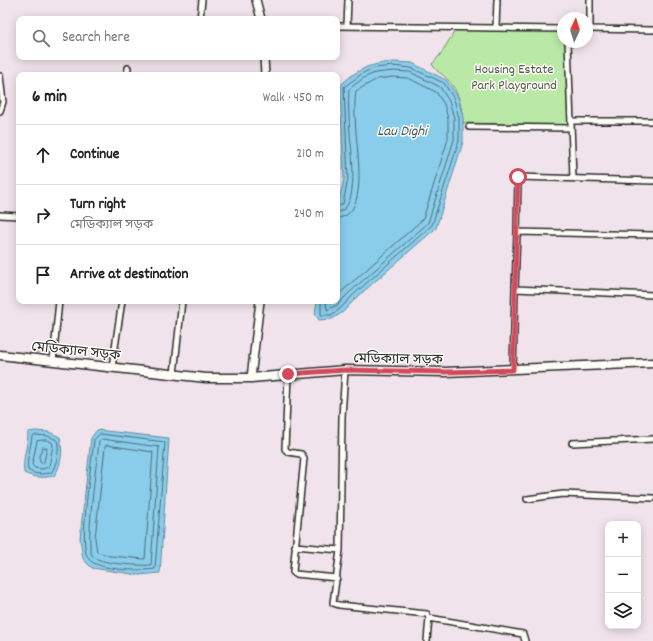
<!DOCTYPE html>
<html lang="en">
<head>
<meta charset="utf-8">
<style>
  :root { --surface:#fff; --page:#f6f6f6; --text:#222; --muted:#767676; --line:#e0e0e0 }
  body { margin:0; font-family:Dekko,"Noto Sans Bengali",sans-serif; background:var(--page); color:var(--text) }
  .controls { position:absolute; right:12px; bottom:12px; display:grid; overflow:hidden; border-radius:8px; box-shadow:0 2px 10px #0003 }
  .controls button { width:36px; height:36px; display:grid; place-items:center; padding:0; border:0; border-bottom:1px solid var(--line); background:var(--surface); color:var(--text); font:20px sans-serif }
  .compass { position:absolute; left:557px; top:12px; width:36px; height:36px; border-radius:50%; background:var(--surface); box-shadow:0 2px 10px #0003; rotate:4deg }
  .stop { position:absolute; width:12px; height:12px; margin:-9px; border:3px solid #d1495b; border-radius:50%; background:#fff }
  .stop.end { background:#d1495b; border-color:#fff; box-shadow:0 1px 4px #0008 }
  .list { margin:0; padding:0; list-style:none }
  h2 { display:flex; justify-content:space-between; align-items:center; height:52px; margin:0; padding:0 16px; font-size:17px }
  h2 small { font-size:13px; font-weight:400; color:var(--muted) }
  .list li { display:grid; grid-template-columns:26px 1fr auto; gap:12px; align-items:center; box-sizing:border-box; height:60px; padding:0 16px; border-top:1px solid var(--line) }
  .list b { display:block; font-size:15px; white-space:nowrap }
  .list p { margin:0; font-size:13px; white-space:nowrap; color:var(--muted) }
  .list em { font-size:13px; font-style:normal; color:var(--muted) }
  .icon { flex:none; width:22px; height:22px; fill:none; stroke:currentColor; stroke-width:2; stroke-linecap:round; stroke-linejoin:round }
  .map { position:relative; flex:none; width:653px; height:641px; overflow:hidden }
  .search { position:absolute; background:var(--surface); box-shadow:0 2px 10px #0003; left:16px; top:16px; width:324px; height:44px; display:flex; align-items:center; gap:10px; box-sizing:border-box; padding:0 14px; border-radius:8px; color:var(--muted); font-size:15px }
  .panel { position:absolute; background:var(--surface); box-shadow:0 2px 10px #0003; left:16px; top:72px; width:324px; height:232px; border-radius:8px }
  .map>svg:first-child { display:block }
  .green { fill:#bae8a7; stroke:#728a69 }
  .water { fill:#89cdeb; stroke:#638c9e }
  .lines { fill:none; stroke-linecap:round; stroke-linejoin:round }
  .shore { stroke:#516c78; stroke-width:1 }
  .minor-casing { stroke:#2b2b2b; stroke-width:8 }
  .secondary-casing { stroke:#2b2b2b; stroke-width:10 }
  .primary-casing { stroke:#2b2b2b; stroke-width:11 }
  .minor { stroke:#fdfcf7; stroke-width:5 }
  .secondary { stroke:#fdfcf7; stroke-width:7 }
  .primary { stroke:#fdfcf7; stroke-width:8 }
  .route { stroke:#d1495b; stroke-width:5 }
  .labels { text-anchor:middle; stroke-width:3; stroke-linejoin:round; paint-order:stroke }
  .park-label { font-size:14px; fill:#4f5a4a; stroke:#fdfcf7 }
  .street-label { font-size:14px; fill:#2b2b2b; stroke:#fdfcf7 }
  .water-label { font-size:15px; font-style:italic; fill:#475c65; stroke:#fdfcf7 }
</style>
</head>
<body>
<div class="map">
<svg width="653" height="641" viewBox="0 0 653 641">
  <rect width="100%" height="100%" fill="#f0e3eb"/>
  <filter id="ink" filterUnits="userSpaceOnUse"><feTurbulence type="fractalNoise" baseFrequency=".025" numOctaves="2"/><feDisplacementMap in="SourceGraphic" scale="8" xChannelSelector="R" yChannelSelector="G"/><feConvolveMatrix kernelMatrix="1 2 1 2 8 2 1 2 1" color-interpolation-filters="sRGB"/></filter>
  <g filter="url(#ink)">
    <path class="green" d="M456 29 563 31V42H566L568 125 463 123C462 107 459 91 447 79 441 72 438 74 432 64L440 55Z"/>
    <path class="water" d="M393 62 412 63 446 80 458 97 463 117V142L436 228 356 298 343 312 332 319 319 320 315 314 317 301H337V208L344 179 340 86C357 69 369 64 393 62Z
      M97 430 169 438 160 573 139 575 92 568 83 559 80 538 91 438Z
      M35 431 49 432 60 437C63 450 62 465 54 476 42 478 35 478 24 473 22 458 28 446 28 432Z"/>
    <g class="lines">
      <path class="shore" d="M337 218C369 217 357 152 356 132 355 119 354 104 356 91L377 79 393 77 408 78 436 92 444 104 448 119V139L423 219 337 296
        M321 301V315H331L340 309 353 295 432 225 459 141V118L454 99 444 83 411 68 393 66 374 68 363 73 344 87 348 179 343 204 337 207
        M326 301 327 310 337 305 350 292 428 223 454 140V118L449 101 440 87 410 72 393 71 375 73 365 77 349 89C348 103 349 119 350 133 351 148 361 211 337 212
        M100 434 165 442 155 569C141 571 96 571 88 558 78 545 92 460 94 440Z
        M35 435 48 436 57 440C60 450 57 464 51 473 42 474 35 475 28 470 26 458 31 448 32 436Z
        M102 439 159 447 151 565C140 566 96 564 92 555 85 542 97 461 99 442Z
        M46 440 52 442 53 445 49 467 42 469 35 468 32 465 37 441Z
        M107 445 153 452 145 559 110 556 97 552 95 538 105 447Z
        M43 447 47 448 44 462 41 463 39 457Z"/>
      <defs>
        <path id="minor" d="M590 0V30
          M200 19 202 0
          M337 26 563 29
          M347 26 348 0
          M496 27 497 0
          M587 29 653 30
          M568 42 573 178
          M127 75 128 68
          M0 76 3 102 0 111
          M571 121H653
          M469 127 571 128
          M0 215 19 216
          M517 232 518 177 653 181
          M515 289 517 232 653 235
          M53 361 59 301
          M112 367 122 301
          M345 370 342 417 340 550 333 603 339 605 427 614 429 618 427 641
          M513 370 515 289 653 295
          M174 374 182 301
          M288 375 285 449 288 452 301 454 304 458 293 572 295 574 337 578
          M572 443 653 439
          M527 499 563 494 653 498
          M295 546 340 550
          M429 618 523 634 525 641"/>
        <path id="secondary" d="M256 0 261 19
          M264 57 265 75
          M251 378 260 301"/>
        <path id="primary" d="M0 355 206 378H251L345 370 446 372 653 363"/>
      </defs>
      <use href="#minor" class="minor-casing"/>
      <use href="#secondary" class="secondary-casing"/>
      <use href="#primary" class="primary-casing"/>
      <use href="#minor" class="minor"/>
      <use href="#secondary" class="secondary"/>
      <use href="#primary" class="primary"/>
    </g>
  </g>
  <g class="lines" filter="url(#ink)">
    <path class="route" d="M288 374 345 370 446 372 513 370 518 177"/>
  </g>
  <g class="labels">
    <g class="park-label">
      <text x="514" y="73">Housing Estate<tspan x="514" dy="16">Park Playground</tspan></text>
    </g>
    <g class="street-label">
      <text transform="translate(76 350) rotate(6)" y="5">মেডিক্যাল সড়ক</text>
      <text transform="translate(398 358) rotate(1)" y="5">মেডিক্যাল সড়ক</text>
    </g>
    <g class="water-label">
      <text x="402" y="135">Lau Dighi</text>
    </g>
  </g>
</svg>
<div class="controls">
<button>+</button>
<button>−</button>
<button><svg class="icon" aria-label="layers" viewBox="0 0 24 24"><path d="M12 4l9 5-9 5-9-5zM3 14l9 5 9-5"/></svg></button>
</div>
<svg class="compass" viewBox="-18 -18 36 36"><path d="M0-13l5 13h-10z" fill="#e53935"/><path d="M0 13l5-13h-10z" fill="#767676"/></svg>
<div class="stop" style="left:518px;top:177px"></div>
<div class="stop end" style="left:288px;top:374px"></div>
<div class="search"><svg class="icon" aria-label="search" viewBox="0 0 24 24"><circle cx="10" cy="10" r="6"/><path d="M15 15l6 6"/></svg>Search here</div>
<section class="panel">
<h2>6 min<small>Walk · 450 m</small></h2>
<ul class="list">
<li><svg class="icon" aria-label="ahead" viewBox="0 0 24 24"><path d="M12 20V5M6 11l6-6 6 6"/></svg><div><b>Continue</b></div><em>210 m</em></li>
<li><svg class="icon" aria-label="right" viewBox="0 0 24 24"><path d="M7 20v-9h11M14 6l5 5-5 5"/></svg><div><b>Turn right</b><p>মেডিক্যাল সড়ক</p></div><em>240 m</em></li>
<li><svg class="icon" aria-label="arrive" viewBox="0 0 24 24"><path d="M6 21V4h12l-3 4 3 4H6"/></svg><div><b>Arrive at destination</b></div></li>
</ul>
</section>
</div>
</body>
</html>
